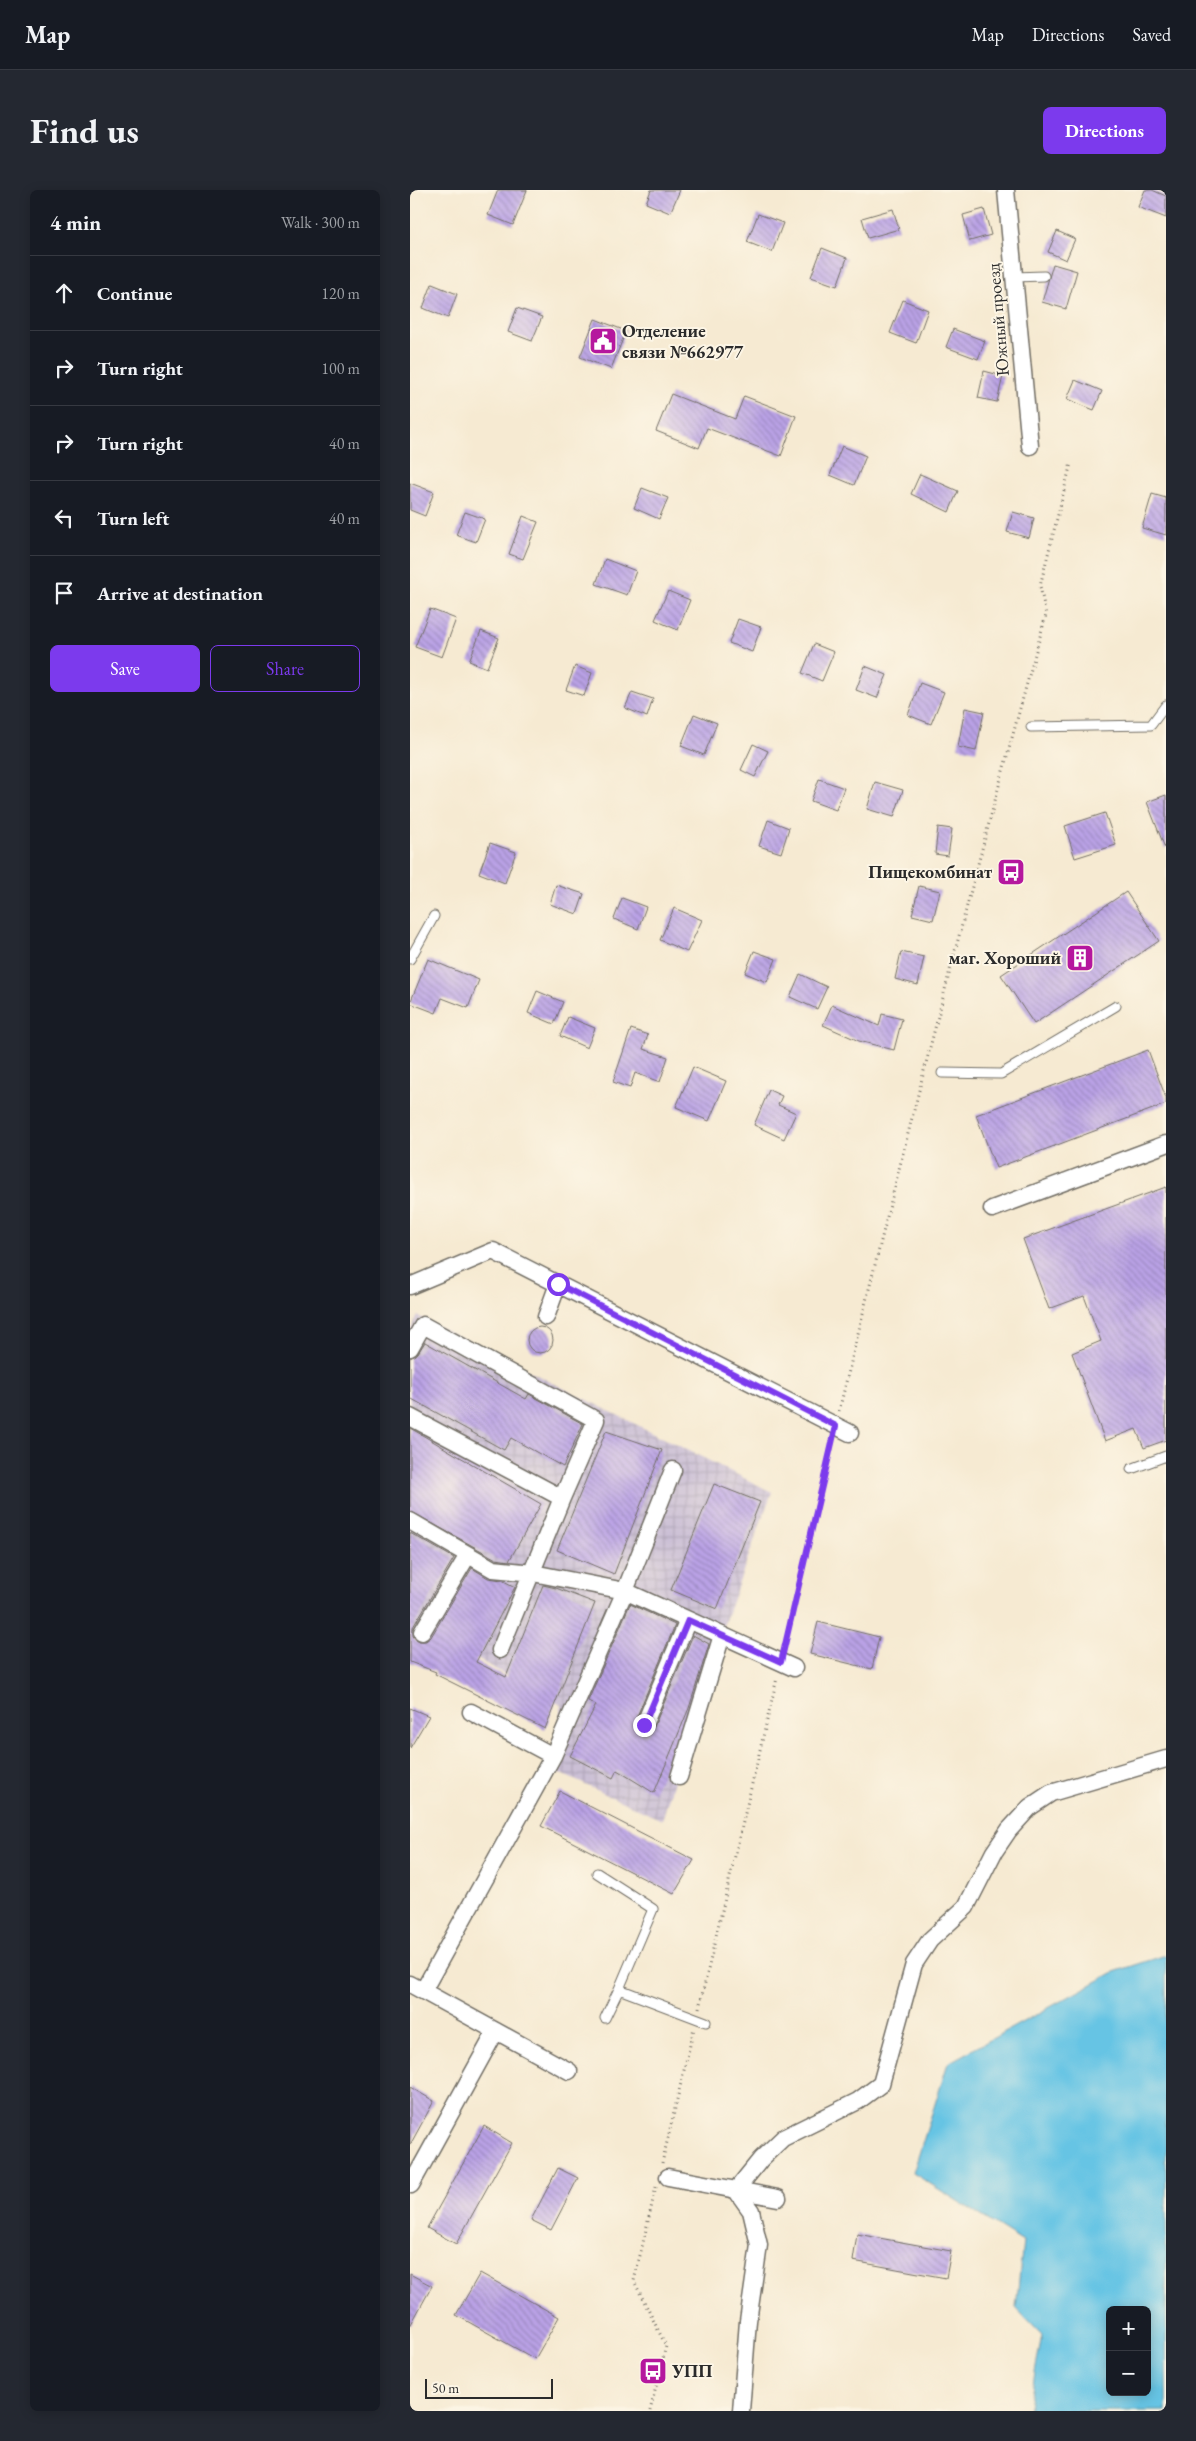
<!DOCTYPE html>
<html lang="en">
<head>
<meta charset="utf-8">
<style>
  :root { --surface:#171b24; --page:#242831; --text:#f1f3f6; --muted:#9ea1a6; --line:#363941; --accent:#7c3aed }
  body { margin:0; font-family:"EB Garamond",serif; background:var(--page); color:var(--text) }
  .controls { position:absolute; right:15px; bottom:15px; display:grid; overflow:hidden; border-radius:8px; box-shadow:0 2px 12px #0003 }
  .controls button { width:45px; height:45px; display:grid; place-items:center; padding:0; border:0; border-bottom:1px solid var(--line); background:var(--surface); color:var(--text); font:25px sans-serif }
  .scale { position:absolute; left:15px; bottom:12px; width:128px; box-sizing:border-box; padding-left:5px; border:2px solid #2b2b2b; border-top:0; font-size:14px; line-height:18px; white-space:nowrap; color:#2b2b2b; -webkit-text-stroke:4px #fcf5e5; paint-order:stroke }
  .stop { position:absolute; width:15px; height:15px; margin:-11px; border:4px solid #7c3aed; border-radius:50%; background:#fff }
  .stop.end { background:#7c3aed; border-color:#fff; box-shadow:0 1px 5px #0008 }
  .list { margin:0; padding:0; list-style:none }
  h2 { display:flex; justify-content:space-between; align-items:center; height:65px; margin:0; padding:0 20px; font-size:21px }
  h2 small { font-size:16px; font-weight:400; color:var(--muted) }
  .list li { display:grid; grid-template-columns:32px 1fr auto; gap:15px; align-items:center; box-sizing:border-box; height:75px; padding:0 20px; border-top:1px solid var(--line) }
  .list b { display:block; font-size:19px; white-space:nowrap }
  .list em { font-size:16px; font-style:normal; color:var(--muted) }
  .actions { display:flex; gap:10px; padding:15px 20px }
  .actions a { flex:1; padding:11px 0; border:1px solid var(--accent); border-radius:8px; text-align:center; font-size:18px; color:var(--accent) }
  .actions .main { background:var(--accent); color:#fff }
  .icon { flex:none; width:28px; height:28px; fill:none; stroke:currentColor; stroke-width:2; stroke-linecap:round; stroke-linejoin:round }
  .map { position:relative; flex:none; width:756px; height:2221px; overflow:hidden; border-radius:8px }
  header { display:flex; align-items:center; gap:30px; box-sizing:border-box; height:70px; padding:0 25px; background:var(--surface); border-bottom:1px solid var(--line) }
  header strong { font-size:24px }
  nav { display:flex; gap:28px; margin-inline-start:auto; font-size:18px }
  .intro { display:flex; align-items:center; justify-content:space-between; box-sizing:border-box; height:120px; padding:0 30px }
  h1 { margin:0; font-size:35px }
  .button { padding:12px 22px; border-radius:8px; background:var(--accent); color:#fff; font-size:18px; font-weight:700 }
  main { display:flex; gap:30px; padding:0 30px }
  aside { flex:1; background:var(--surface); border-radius:8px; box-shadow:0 2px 12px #0003 }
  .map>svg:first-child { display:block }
  .industrial { fill:url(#industrial-grid) }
  .water { fill:#66c4e4; stroke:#487888; fill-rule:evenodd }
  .building { fill:url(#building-back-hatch) }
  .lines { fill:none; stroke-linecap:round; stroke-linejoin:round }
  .lane-casing { stroke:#726e65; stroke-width:11 }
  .street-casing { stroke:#726e65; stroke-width:19 }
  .path { stroke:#726e65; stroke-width:3; stroke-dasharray:1 4; stroke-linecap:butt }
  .lane { stroke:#fff; stroke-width:9 }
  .street { stroke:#fff; stroke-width:16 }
  .route { stroke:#7c3aed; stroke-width:6 }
  .labels { text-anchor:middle; stroke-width:4; stroke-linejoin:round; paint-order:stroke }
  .street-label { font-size:18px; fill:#2b2b2b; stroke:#fcf5e5 }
  .poi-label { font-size:18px; font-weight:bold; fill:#2b2b2b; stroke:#fcf5e5; text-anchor:start }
</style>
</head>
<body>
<header>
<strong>Map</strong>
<nav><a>Map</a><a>Directions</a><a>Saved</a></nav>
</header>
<div class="intro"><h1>Find us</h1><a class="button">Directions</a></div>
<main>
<aside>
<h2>4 min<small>Walk · 300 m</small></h2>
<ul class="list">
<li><svg class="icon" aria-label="ahead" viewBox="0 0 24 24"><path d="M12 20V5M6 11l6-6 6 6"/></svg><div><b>Continue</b></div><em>120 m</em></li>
<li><svg class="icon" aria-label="right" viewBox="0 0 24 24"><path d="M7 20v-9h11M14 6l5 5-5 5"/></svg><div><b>Turn right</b></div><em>100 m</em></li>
<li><svg class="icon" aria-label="right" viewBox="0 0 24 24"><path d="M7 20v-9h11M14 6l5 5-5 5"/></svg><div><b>Turn right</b></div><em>40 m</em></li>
<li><svg class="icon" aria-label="left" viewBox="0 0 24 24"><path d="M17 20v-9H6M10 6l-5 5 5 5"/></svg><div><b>Turn left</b></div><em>40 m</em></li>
<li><svg class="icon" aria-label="arrive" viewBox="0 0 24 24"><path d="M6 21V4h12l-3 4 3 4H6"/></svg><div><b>Arrive at destination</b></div></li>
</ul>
<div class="actions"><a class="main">Save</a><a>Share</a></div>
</aside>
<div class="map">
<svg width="756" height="2221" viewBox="0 0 756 2221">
  <defs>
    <pattern id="industrial-grid" width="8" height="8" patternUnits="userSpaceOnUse" patternTransform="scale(1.25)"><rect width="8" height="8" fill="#cbbfd5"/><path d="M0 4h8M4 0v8" fill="none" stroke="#aea4b7"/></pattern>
    <pattern id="building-back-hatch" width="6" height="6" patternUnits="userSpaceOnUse" patternTransform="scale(1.25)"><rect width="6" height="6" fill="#baa2e6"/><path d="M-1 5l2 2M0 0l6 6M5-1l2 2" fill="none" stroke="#9784bb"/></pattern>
  </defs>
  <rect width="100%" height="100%" fill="#fcf5e5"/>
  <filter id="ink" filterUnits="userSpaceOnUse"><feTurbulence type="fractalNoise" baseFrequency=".02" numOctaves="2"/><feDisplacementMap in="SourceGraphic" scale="10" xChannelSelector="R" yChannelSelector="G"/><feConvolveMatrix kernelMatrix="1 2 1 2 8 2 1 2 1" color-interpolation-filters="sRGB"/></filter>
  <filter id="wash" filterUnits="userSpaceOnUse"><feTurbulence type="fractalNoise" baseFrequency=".0096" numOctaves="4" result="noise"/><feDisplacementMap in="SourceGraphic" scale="20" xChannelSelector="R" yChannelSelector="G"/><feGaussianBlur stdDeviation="1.12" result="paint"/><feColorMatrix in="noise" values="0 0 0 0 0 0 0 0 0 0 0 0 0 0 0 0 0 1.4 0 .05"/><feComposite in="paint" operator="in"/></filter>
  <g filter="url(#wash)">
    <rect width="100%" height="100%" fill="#f6ead2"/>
    <path class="industrial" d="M8 1126 362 1302 305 1458 252 1630 143 1580 151 1515 38 1453 0 1446V1141Z"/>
    <path class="water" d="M756 1765V2221H618L632 2145 606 2118 613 2052 503 1983 538 1873 704 1782ZM700 2120H737V2202H700Z"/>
    <g id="blocks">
      <path class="building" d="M88 0H117L103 35 78 25Z
        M241 0H270L260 23 236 13Z
        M735 0H742L756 6V28L728 17Z
        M483 19 489 39 458 48 452 28Z
        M574 19 581 45 560 51 553 25Z
        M348 24 373 33 362 62 337 52Z
        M647 41 665 49 656 70 638 62Z
        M412 58 437 68 427 96 401 87Z
        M643 74 667 81 656 119 632 112Z
        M22 94 47 104 38 128 13 118Z
        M493 110 518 120 506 153 480 143Z
        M107 118 132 127 122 151 98 142Z
        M185 129 216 141 201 179 170 167Z
        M543 139 575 151 568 169 536 157Z
        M574 181 593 186 587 212 568 208Z
        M665 190 692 201 684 220 657 209Z
        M261 204 325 229 334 206 386 226 371 266 297 238 289 258 246 241Z
        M432 256 456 266 444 295 420 285Z
        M510 284 548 301 539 322 501 304Z
        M0 293 24 302 15 326 0 320Z
        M232 298 258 308 249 329 224 318Z
        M742 304 756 308V345L732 338Z
        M55 322 75 329 66 352 46 345Z
        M603 322 624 328 619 348 597 342Z
        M113 326 128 332 113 369 99 364Z
        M195 369 226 381 217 405 186 394Z
        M258 401 280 410 268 440 245 430Z
        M20 419 46 429 32 467 5 457Z
        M328 429 351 437 342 462 319 453Z
        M71 441 89 448 77 478 59 471Z
        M404 454 424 462 412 491 392 483Z
        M165 476 182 483 174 506 156 500Z
        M455 476 477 485 467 508 446 500Z
        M510 493 534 502 521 534 498 525Z
        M222 502 243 509 237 527 215 518Z
        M555 518 574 522 566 561 548 557Z
        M284 524 307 533 294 565 271 556Z
        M343 554 358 561 345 587 331 580Z
        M409 589 434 598 426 620 401 611Z
        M465 592 493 600 484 627 457 619Z
        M756 605V658H755L737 612Z
        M695 623 706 655 665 668 655 636Z
        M358 630 379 638 371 663 349 656Z
        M528 637 542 639 538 666 525 664Z
        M80 653 106 662 95 693 69 683Z
        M146 695 174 704 167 724 140 714Z
        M509 696 530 701 523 730 502 725Z
        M716 702 749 751 624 834 591 785Z
        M212 708 236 717 228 739 204 729Z
        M264 718 292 730 277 762 250 750Z
        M344 761 366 769 357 792 335 783Z
        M491 762 514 767 508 795 485 789Z
        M18 769 69 790 58 818 32 808 26 823 0 813Z
        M390 784 417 797 407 819 380 807Z
        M127 801 153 812 144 834 118 823Z
        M422 815 469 836 472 824 492 829 484 860 449 851 413 835Z
        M158 827 185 838 177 858 150 846Z
        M221 839 238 845 233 859 258 867 250 892 225 883 220 898 203 892Z
        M738 860 756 908V914L586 978 566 925Z
        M283 877 316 891 299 931 266 917Z
        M359 900 372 906 368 915 386 923 374 949 344 935Z
        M756 997V1250L734 1258 726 1239 695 1251 662 1163 691 1151 674 1106 639 1119 613 1049Z
        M117 1150a13 13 0 1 1 26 0a13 13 0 1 1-26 0Z
        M15 1152 116 1209 119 1204 173 1234 153 1277 101 1248 94 1260 0 1208V1168L8 1163Z
        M0 1238 131 1314 99 1371 86 1369 0 1321Z
        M196 1241 252 1260 204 1384 147 1360Z
        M304 1294 350 1312 307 1419 261 1400Z
        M0 1343 44 1368 3 1437V1446L7 1451H16L21 1447 62 1378 78 1388 92 1390 105 1397 66 1472 96 1487 133 1395 146 1398 185 1413 135 1539 25 1484 26 1482 0 1472Z
        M220 1414 265 1435 225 1531 224 1537 230 1544 236 1545 243 1539 283 1445 299 1454 279 1518 244 1603 207 1580 203 1588 160 1566 186 1515 178 1511Z
        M408 1432 469 1447 462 1479 400 1464Z
        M0 1518 19 1526 0 1558Z
        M150 1601 284 1670 264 1704 131 1636Z
        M0 1897 24 1911 0 1955Z
        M74 1936 102 1953 46 2054 17 2038Z
        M148 1978 168 1988 141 2040 121 2030Z
        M447 2044 541 2061 536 2088 443 2071Z
        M70 2083 149 2127 125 2169 46 2125Z
        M0 2084 22 2096 0 2136Z"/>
    </g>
  </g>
  <g filter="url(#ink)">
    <use href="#blocks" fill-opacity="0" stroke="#726e65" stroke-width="1"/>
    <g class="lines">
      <defs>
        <path id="lane" d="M604 87 634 86
          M621 537 741 535 756 515
          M0 769 24 726
          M532 883 591 884 706 816
          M721 1279 756 1266
          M187 1683 243 1719 209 1799 296 1832
          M195 1828 209 1799"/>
        <path id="street" d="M596 0 620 256
          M582 1019 756 954
          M0 1096 83 1061 440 1243
          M136 1127 148 1094
          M0 1158 13 1135 186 1230 152 1308
          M0 1227 152 1308 90 1460
          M0 1331 83 1379 123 1383 215 1401 384 1478
          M12 1442 58 1365
          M61 1522 143 1566
          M234 1535 278 1430
          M269 1587 312 1445
          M0 1794 159 1881
          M13 1801 143 1566 215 1401 263 1280
          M258 1987 368 2008
          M1 1995 86 1841
          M331 2221 338 2131 349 2055 341 2021 326 2000 351 1969 373 1948 448 1911 471 1894 504 1774 520 1750 556 1717 584 1662 599 1640 620 1617 641 1603 756 1569"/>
      </defs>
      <use href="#lane" class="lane-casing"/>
      <use href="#street" class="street-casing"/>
      <path class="path" d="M429 1221C494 955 562 689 636 425L630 396 661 273
        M374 1458 422 1252
        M289 1818 367 1488
        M252 1973 284 1838
        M240 2221 256 2156 224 2091 246 1997"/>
      <use href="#lane" class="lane"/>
      <use href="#street" class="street"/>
    </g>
  </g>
  <g class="lines" filter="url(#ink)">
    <path class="route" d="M148 1094 426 1236 371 1472 278 1430 234 1535"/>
  </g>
  <defs>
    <symbol id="civic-square" viewBox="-11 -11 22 22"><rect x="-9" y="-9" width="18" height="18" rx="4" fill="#b5179e" stroke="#fcf5e5"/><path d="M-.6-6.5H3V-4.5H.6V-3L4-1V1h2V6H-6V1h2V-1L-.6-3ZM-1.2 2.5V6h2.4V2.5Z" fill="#fff"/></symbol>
    <symbol id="bus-square" viewBox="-11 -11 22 22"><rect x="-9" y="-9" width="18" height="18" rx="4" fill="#b5179e" stroke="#fcf5e5"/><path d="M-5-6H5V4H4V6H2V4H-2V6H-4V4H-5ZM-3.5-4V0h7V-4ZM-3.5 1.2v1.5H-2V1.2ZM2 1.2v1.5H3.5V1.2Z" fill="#fff"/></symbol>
    <symbol id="building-square" viewBox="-11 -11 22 22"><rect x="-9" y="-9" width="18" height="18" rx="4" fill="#b5179e" stroke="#fcf5e5"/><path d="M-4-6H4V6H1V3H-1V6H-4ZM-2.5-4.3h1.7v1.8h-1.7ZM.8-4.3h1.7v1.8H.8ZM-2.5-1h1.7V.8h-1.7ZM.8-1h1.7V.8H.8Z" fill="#fff"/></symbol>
  </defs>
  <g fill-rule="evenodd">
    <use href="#civic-square" x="177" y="135" width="32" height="32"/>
    <use href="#bus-square" x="585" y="666" width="32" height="32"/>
    <use href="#building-square" x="654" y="752" width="32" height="32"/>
    <use href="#bus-square" x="227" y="2165" width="32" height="32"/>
  </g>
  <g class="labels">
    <g class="street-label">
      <text transform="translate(588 130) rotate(-95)" y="6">Южный проезд</text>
    </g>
    <g class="poi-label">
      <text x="212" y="147">Отделение<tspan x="212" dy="21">связи №662977</tspan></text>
      <text x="582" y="688" text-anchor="end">Пищекомбинат</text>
      <text x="651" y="774" text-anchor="end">маг. Хороший</text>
      <text x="262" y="2187">УПП</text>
    </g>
  </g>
</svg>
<div class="controls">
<button>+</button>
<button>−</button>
</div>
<div class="scale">50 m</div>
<div class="stop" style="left:148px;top:1094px"></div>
<div class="stop end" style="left:234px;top:1535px"></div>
</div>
</main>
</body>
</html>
